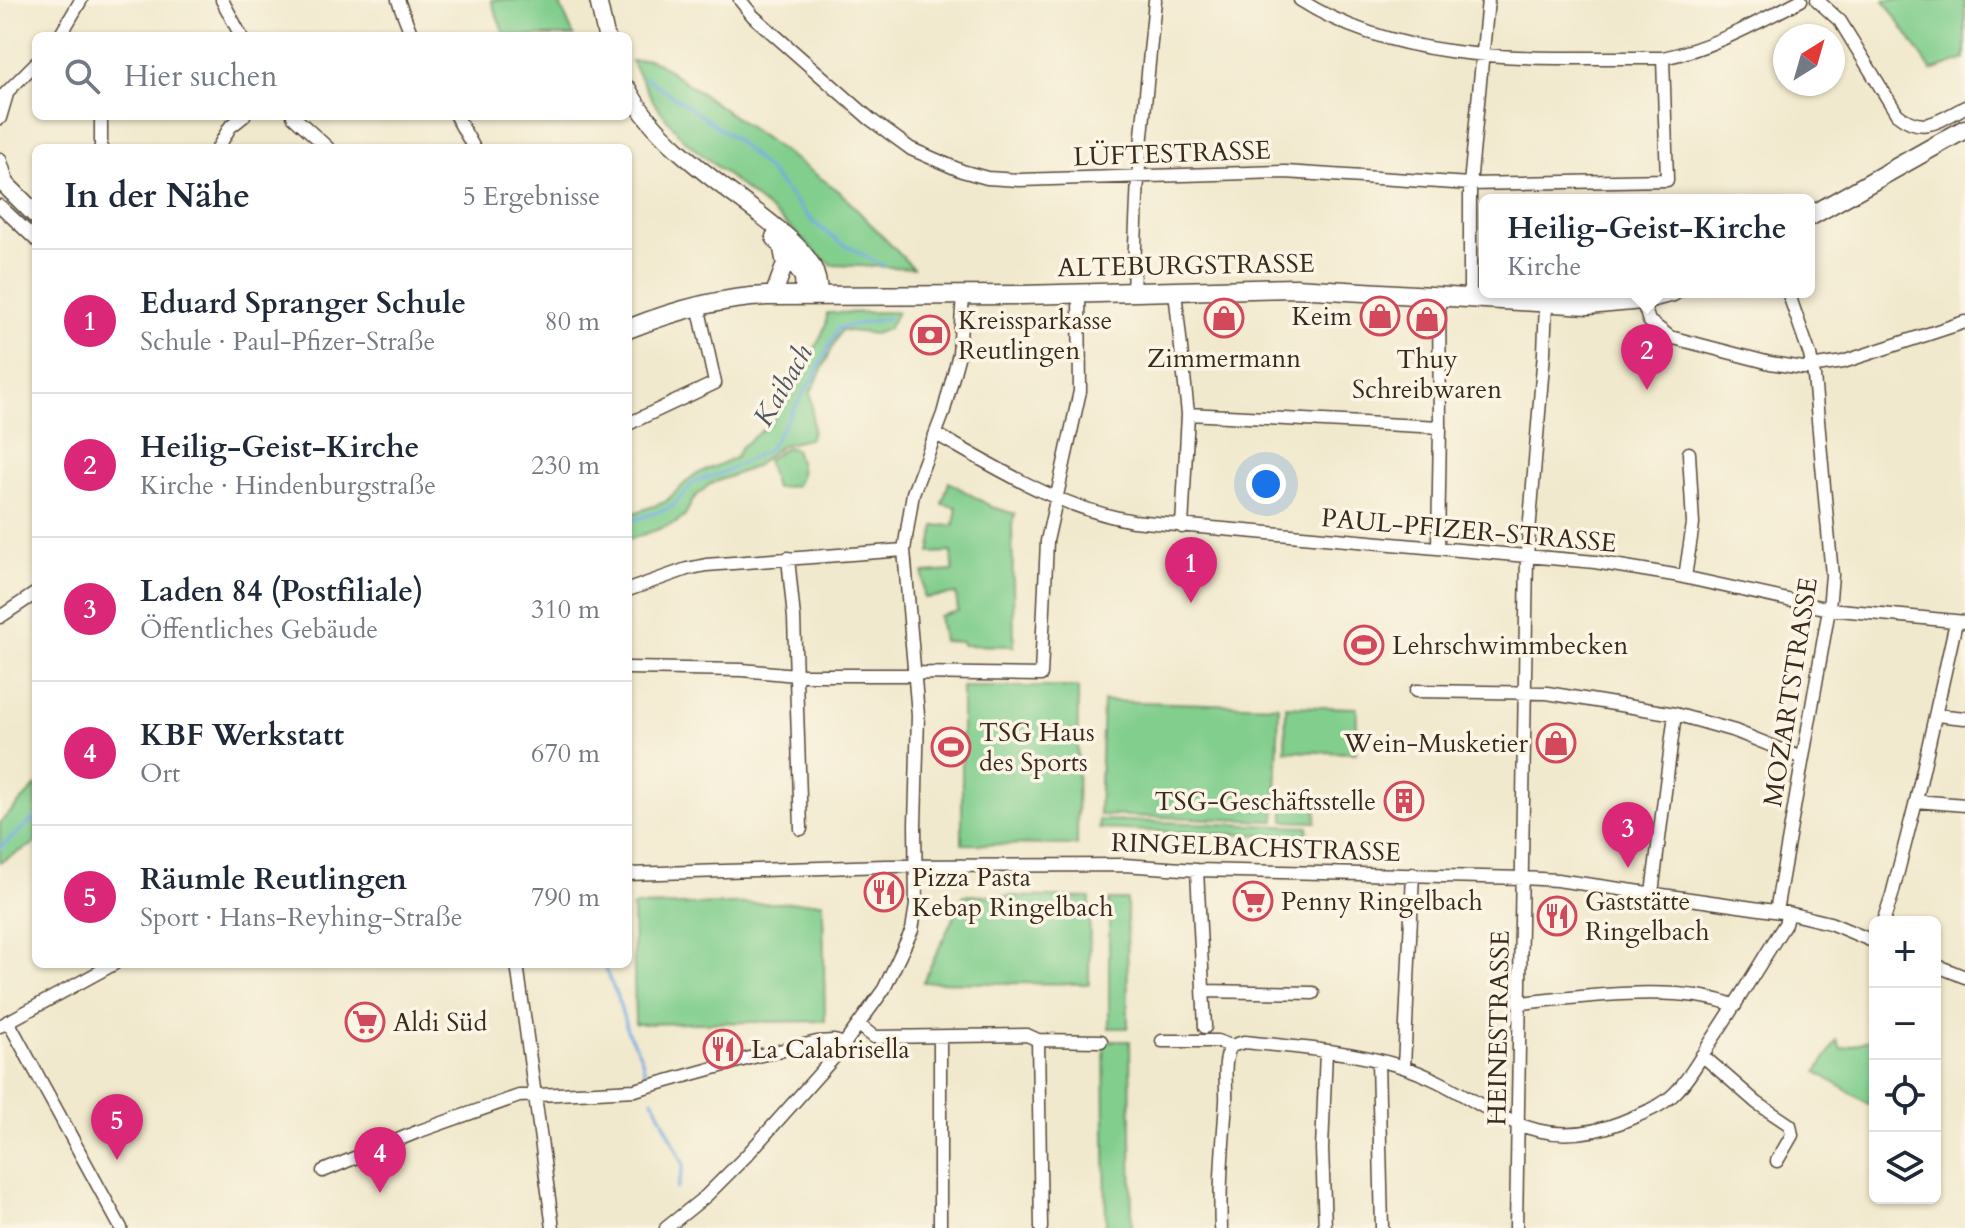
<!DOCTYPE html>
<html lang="de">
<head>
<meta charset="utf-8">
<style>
  :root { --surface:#fff; --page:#f2f2f3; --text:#1f2937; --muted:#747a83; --line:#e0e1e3; --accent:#db2777 }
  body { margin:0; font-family:Cardo,serif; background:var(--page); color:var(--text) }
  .controls { position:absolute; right:24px; bottom:24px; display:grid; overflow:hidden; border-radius:12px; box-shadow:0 2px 6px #0004 }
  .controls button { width:72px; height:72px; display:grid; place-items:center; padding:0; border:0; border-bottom:2px solid var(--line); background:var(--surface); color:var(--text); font:40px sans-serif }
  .compass { position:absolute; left:1773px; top:24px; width:72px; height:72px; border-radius:50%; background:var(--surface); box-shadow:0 2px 6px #0004; rotate:37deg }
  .you { position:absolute; left:1266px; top:484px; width:28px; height:28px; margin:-20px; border:6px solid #fff; border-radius:50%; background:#1a73e8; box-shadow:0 0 0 12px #1a73e833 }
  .badge { display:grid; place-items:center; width:52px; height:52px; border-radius:50%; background:var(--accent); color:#fff; font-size:26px; font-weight:700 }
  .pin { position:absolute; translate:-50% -66px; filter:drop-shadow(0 2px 4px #0008) }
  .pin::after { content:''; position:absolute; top:42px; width:28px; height:24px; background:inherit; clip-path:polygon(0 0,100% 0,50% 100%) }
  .popup { position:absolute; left:1479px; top:194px; width:336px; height:104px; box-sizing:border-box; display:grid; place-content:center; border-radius:12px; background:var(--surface); filter:drop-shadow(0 2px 6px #0005); font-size:26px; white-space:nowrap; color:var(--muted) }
  .popup b { font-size:30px; color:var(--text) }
  .popup::after { content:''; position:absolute; left:50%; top:100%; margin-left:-16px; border:16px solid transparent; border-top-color:var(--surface) }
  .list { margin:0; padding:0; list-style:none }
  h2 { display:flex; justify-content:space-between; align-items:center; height:104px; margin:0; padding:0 32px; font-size:34px }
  h2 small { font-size:26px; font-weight:400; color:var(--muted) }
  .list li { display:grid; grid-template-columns:52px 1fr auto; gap:24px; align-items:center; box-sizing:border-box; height:144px; padding:0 32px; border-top:2px solid var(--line) }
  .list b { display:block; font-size:30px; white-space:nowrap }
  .list p { margin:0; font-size:26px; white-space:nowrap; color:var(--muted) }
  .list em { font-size:26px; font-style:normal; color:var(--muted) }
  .icon { flex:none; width:44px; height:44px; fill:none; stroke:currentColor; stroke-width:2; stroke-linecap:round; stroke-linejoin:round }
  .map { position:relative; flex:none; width:1965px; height:1228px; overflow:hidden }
  .search { position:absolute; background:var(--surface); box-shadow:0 2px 6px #0004; left:32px; top:32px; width:600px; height:88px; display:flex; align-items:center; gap:20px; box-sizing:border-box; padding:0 28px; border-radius:12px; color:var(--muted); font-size:30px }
  .panel { position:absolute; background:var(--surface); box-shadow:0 2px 6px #0004; left:32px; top:144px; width:600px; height:824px; border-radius:12px }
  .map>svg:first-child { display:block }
  .green { fill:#81ce8d; stroke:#5e7c56; stroke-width:2 }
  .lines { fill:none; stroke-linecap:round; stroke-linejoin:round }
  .stream { stroke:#74aae2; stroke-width:3 }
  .minor-casing { stroke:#564738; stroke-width:15 }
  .tertiary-casing { stroke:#564738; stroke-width:19 }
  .secondary-casing { stroke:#564738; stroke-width:21 }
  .minor { stroke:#fff; stroke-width:12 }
  .tertiary { stroke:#fff; stroke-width:16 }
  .secondary { stroke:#fff; stroke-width:18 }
  .labels { text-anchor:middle; stroke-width:7; stroke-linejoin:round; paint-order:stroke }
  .street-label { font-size:26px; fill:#3b2a1e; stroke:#fcf5e5 }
  .poi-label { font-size:26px; fill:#3b2a1e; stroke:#fcf5e5; text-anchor:start }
  .water-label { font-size:28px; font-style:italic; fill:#4f5763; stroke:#fcf5e5 }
</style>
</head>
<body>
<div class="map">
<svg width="1965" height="1228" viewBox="0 0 1965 1228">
  <rect width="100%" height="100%" fill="#fcf5e5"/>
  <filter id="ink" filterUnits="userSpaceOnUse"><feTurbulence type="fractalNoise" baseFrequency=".0125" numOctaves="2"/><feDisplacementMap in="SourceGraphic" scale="16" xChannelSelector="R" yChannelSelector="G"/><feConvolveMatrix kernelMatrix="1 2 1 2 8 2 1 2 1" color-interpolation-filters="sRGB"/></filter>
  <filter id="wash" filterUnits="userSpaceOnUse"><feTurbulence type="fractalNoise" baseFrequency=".006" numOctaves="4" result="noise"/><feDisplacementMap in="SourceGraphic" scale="32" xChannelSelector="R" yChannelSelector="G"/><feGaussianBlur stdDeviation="1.8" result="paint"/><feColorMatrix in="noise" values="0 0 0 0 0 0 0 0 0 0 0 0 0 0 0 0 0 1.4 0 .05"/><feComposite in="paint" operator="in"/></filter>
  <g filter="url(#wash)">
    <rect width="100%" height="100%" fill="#f1e9cd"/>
    <path class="green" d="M491 0H558L574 36H510L503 31Z
      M1884 0H1965V59L1932 71Z
      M647 59 657 62 839 191 913 268 832 265 818 255 789 226 683 139 655 104 631 61Z
      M897 312 888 329 875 334 841 330 811 392 813 431 809 439 782 445 754 467 710 484 694 498 685 515 676 523 628 540V515L665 502 694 475 735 458 741 447 770 424 793 383 804 372 826 325 827 313Z
      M786 447 795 449C799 462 805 475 795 486L775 488 767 460Z
      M949 482 992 507 1015 514 1012 525 1014 646 962 645V642L943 641 939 616 958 611 956 594 924 598 923 573 953 571 951 552 930 553 935 526 954 525 957 507 942 504Z
      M962 687H1078L1077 845 962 844Z
      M1103 701 1279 706 1275 821 1099 815Z
      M1286 706 1357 708 1356 753 1285 751Z
      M36 786V843L0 862V823Z
      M1284 797 1317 798 1316 822 1284 821Z
      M1099 820 1308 827 1307 837 1099 829Z
      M964 895 1090 898 1089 984 923 982Z
      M1109 900H1127L1128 1028H1109Z
      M823 902 825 1021 635 1024 633 906Z
      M1875 1038V1108L1817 1072 1837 1040 1841 1049Z
      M1104 1041H1130L1132 1228H1106Z"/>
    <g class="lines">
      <path class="stream" d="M569 0 570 3
        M645 77 735 139 768 170 812 221 839 242 884 266
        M628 522 672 507 695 481 720 474 768 450 814 377 838 328 888 318
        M628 725V752
        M0 848 36 817
        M603 964 617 996 628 1033 641 1056 647 1080
        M653 1099 684 1165 677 1189"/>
    </g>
  </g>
  <g filter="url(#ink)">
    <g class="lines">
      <defs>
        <path id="minor" d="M222 0 241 36
          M398 0 412 36
          M740 0 753 16 870 119 911 149 962 171 987 178 1019 180 1285 172 1470 184 1667 180 1663 58
          M1300 0C1407 68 1541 57 1663 58 1712 48 1757 23 1801 0
          M1817 0 1840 21 1897 114C1923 135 1939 121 1965 107
          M60 36 81 0
          M0 99 36 63
          M101 116V148
          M293 116 328 148
          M456 116 474 148
          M0 118 7 94
          M218 148 230 127 244 116
          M0 159 9 186
          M0 206 36 240
          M1133 291 1138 177 1155 0
          M1175 291 1188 414 1182 527
          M1470 298V184L1488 0
          M1642 300 1649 321 1670 337 1770 363 1803 368 1843 362 1965 322
          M1188 414 1440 427
          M628 424 715 383 698 305
          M936 434C1000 470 1060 508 1133 521L1595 562 1674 575 1829 609 1965 622
          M1438 548 1440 427 1439 296
          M788 558 794 618 801 829
          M1685 577 1693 524 1689 453
          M628 590 687 569 706 565 904 550
          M0 617 36 593
          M628 668 742 670 796 675H916
          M916 673 1041 675 1047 541 1080 391 1079 293
          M1416 691 1547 693 1675 714 1735 731 1802 758
          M1936 715 1965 718
          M1916 801 1965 805
          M1197 870 1205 1027
          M628 874 886 866 1124 865 1197 870 1523 878 1557 880 1788 913 1830 923 1875 942
          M1652 893 1675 714
          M1776 911 1829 609 1832 575 1814 376 1810 355 1788 292
          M1883 922 1892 895 1916 801 1956 622
          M517 964 553 1228
          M1935 965 1965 977
          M1204 991 1313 993
          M1521 1003C1576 997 1684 983 1735 1006
          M8 1021 121 1228
          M859 1025 874 1037 1027 1035 1038 1040 1101 1041
          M0 1026 114 964
          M940 1038V1228
          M1038 1040 1041 1228
          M1162 1041H1217L1231 1046 1244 1042C1296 1047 1350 1051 1400 1066 1485 1092 1522 1161 1622 1122 1641 1114 1660 1108 1675 1093 1689 1079 1699 1060 1710 1043 1736 1004 1760 964 1785 924L1788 913
          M1702 1055 1757 1103 1790 1125 1792 1135 1777 1161
          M1378 1061 1382 1228
          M1404 1067 1413 874
          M323 1171 417 1132 519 1096 635 1090 757 1056 817 1042 834 1041 845 1044
          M666 1228 706 1196 746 1156 837 1054 884 989 912 930 916 905 915 825 918 715 904 550 913 493 943 414 959 354 963 295
          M1221 1228C1219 1185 1223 1144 1226 1102 1227 1083 1222 1062 1231 1046
          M1325 1228 1322 1149 1326 1051
          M1516 1228 1527 556 1544 353 1546 303"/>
        <path id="tertiary" d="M598 0 606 36
          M628 89C653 138 714 180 758 213 776 227 800 245 812 265 817 275 819 284 819 295
          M774 237 803 277 804 295
          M773 296 785 264 782 249"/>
        <path id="secondary" d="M0 179 36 215
          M1809 217 1965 129
          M628 329C673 311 718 298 767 296L1022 295 1295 288 1588 305 1642 300 1673 292"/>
      </defs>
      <use href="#minor" class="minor-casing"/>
      <use href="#tertiary" class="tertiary-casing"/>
      <use href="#secondary" class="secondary-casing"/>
      <use href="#minor" class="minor"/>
      <use href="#tertiary" class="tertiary"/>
      <use href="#secondary" class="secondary"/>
    </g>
  </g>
  <defs>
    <symbol id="shop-ring" viewBox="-11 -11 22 22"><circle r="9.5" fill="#fcf5e5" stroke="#d1495b" stroke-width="1.5"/><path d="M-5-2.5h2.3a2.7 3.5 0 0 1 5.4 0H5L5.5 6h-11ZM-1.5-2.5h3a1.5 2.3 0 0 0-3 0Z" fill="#d1495b"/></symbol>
    <symbol id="bank-ring" viewBox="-11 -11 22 22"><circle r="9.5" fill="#fcf5e5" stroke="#d1495b" stroke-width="1.5"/><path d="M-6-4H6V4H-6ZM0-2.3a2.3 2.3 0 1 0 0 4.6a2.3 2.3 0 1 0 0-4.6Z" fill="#d1495b"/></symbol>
    <symbol id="stadium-ring" viewBox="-11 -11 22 22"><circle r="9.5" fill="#fcf5e5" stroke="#d1495b" stroke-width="1.5"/><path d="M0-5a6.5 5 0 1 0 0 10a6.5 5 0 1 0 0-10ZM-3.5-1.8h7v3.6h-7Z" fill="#d1495b"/></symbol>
    <symbol id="building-ring" viewBox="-11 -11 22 22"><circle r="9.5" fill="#fcf5e5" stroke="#d1495b" stroke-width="1.5"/><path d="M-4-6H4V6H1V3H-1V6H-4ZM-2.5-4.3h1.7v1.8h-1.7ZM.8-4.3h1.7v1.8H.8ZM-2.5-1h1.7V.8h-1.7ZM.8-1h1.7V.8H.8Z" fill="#d1495b"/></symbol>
    <symbol id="restaurant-ring" viewBox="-11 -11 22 22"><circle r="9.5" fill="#fcf5e5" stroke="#d1495b" stroke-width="1.5"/><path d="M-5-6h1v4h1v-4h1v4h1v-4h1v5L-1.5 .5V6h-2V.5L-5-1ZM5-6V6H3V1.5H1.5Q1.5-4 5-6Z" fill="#d1495b"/></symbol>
    <symbol id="supermarket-ring" viewBox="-11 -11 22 22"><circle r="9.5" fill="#fcf5e5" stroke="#d1495b" stroke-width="1.5"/><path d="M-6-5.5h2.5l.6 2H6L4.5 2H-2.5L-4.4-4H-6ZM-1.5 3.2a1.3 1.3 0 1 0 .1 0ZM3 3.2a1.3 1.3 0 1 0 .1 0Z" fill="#d1495b"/></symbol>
  </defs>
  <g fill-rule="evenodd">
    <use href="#shop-ring" x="1358" y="294" width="44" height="44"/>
    <use href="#shop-ring" x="1202" y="296" width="44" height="44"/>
    <use href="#shop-ring" x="1405" y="297" width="44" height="44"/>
    <use href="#bank-ring" x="908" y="313" width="44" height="44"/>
    <use href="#stadium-ring" x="1342" y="623" width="44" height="44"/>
    <use href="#shop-ring" x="1534" y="721" width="44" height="44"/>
    <use href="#stadium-ring" x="929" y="725" width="44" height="44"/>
    <use href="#building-ring" x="1382" y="779" width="44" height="44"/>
    <use href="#restaurant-ring" x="862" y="870" width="44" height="44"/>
    <use href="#supermarket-ring" x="1231" y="879" width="44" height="44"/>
    <use href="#restaurant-ring" x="1535" y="894" width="44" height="44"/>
    <use href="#supermarket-ring" x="343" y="1000" width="44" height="44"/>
    <use href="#restaurant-ring" x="701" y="1027" width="44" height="44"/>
  </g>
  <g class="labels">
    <g class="street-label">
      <text transform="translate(1172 153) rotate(-2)" y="9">LÜFTESTRASSE</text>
      <text transform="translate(1186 265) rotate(-1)" y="9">ALTEBURGSTRASSE</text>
      <text transform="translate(1469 530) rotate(5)" y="9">PAUL-PFIZER-STRASSE</text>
      <text transform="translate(1790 692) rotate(-81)" y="9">MOZARTSTRASSE</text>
      <text transform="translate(1256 847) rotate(2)" y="9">RINGELBACHSTRASSE</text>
      <text transform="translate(1498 1028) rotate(-89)" y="9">HEINESTRASSE</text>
    </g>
    <g class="poi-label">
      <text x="1352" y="325" text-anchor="end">Keim</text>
      <text x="958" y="329">Kreissparkasse<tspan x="958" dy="30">Reutlingen</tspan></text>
      <text x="1224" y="367" text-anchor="middle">Zimmermann</text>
      <text x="1427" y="368" text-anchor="middle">Thuy<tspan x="1427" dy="30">Schreibwaren</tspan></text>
      <text x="1392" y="654">Lehrschwimmbecken</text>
      <text x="979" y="741">TSG Haus<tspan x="979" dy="30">des Sports</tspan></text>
      <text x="1528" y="752" text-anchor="end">Wein-Musketier</text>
      <text x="1376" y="810" text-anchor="end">TSG-Geschäftsstelle</text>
      <text x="912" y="886">Pizza Pasta<tspan x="912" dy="30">Kebap Ringelbach</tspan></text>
      <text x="1281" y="910">Penny Ringelbach</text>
      <text x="1585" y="910">Gaststätte<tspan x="1585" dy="30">Ringelbach</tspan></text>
      <text x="393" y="1031">Aldi Süd</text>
      <text x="751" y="1058">La Calabrisella</text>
    </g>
    <g class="water-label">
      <text transform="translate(782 385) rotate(-60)" y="10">Kaibach</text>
    </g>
  </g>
</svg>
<div class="controls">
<button>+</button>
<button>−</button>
<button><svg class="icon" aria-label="locate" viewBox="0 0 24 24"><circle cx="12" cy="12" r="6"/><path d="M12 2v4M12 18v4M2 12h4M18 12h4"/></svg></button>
<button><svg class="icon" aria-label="layers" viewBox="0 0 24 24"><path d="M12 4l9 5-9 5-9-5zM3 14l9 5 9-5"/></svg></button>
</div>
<svg class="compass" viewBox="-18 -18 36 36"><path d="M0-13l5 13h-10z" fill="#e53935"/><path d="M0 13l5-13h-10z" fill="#747a83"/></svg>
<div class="you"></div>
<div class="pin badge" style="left:1191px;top:603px">1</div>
<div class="pin badge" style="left:1647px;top:390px">2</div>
<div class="popup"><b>Heilig-Geist-Kirche</b>Kirche</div>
<div class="pin badge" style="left:1628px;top:868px">3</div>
<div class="pin badge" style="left:380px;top:1193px">4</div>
<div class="pin badge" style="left:117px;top:1160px">5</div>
<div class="search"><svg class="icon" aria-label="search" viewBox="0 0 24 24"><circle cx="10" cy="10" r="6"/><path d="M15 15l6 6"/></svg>Hier suchen</div>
<section class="panel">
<h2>In der Nähe<small>5 Ergebnisse</small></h2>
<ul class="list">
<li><span class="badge">1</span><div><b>Eduard Spranger Schule</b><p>Schule · Paul-Pfizer-Straße</p></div><em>80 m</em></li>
<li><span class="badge">2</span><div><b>Heilig-Geist-Kirche</b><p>Kirche · Hindenburgstraße</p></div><em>230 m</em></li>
<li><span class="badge">3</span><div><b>Laden 84 (Postfiliale)</b><p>Öffentliches Gebäude</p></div><em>310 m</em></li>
<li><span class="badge">4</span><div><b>KBF Werkstatt</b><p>Ort</p></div><em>670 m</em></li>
<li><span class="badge">5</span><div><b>Räumle Reutlingen</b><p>Sport · Hans-Reyhing-Straße</p></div><em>790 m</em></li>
</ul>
</section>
</div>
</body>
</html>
